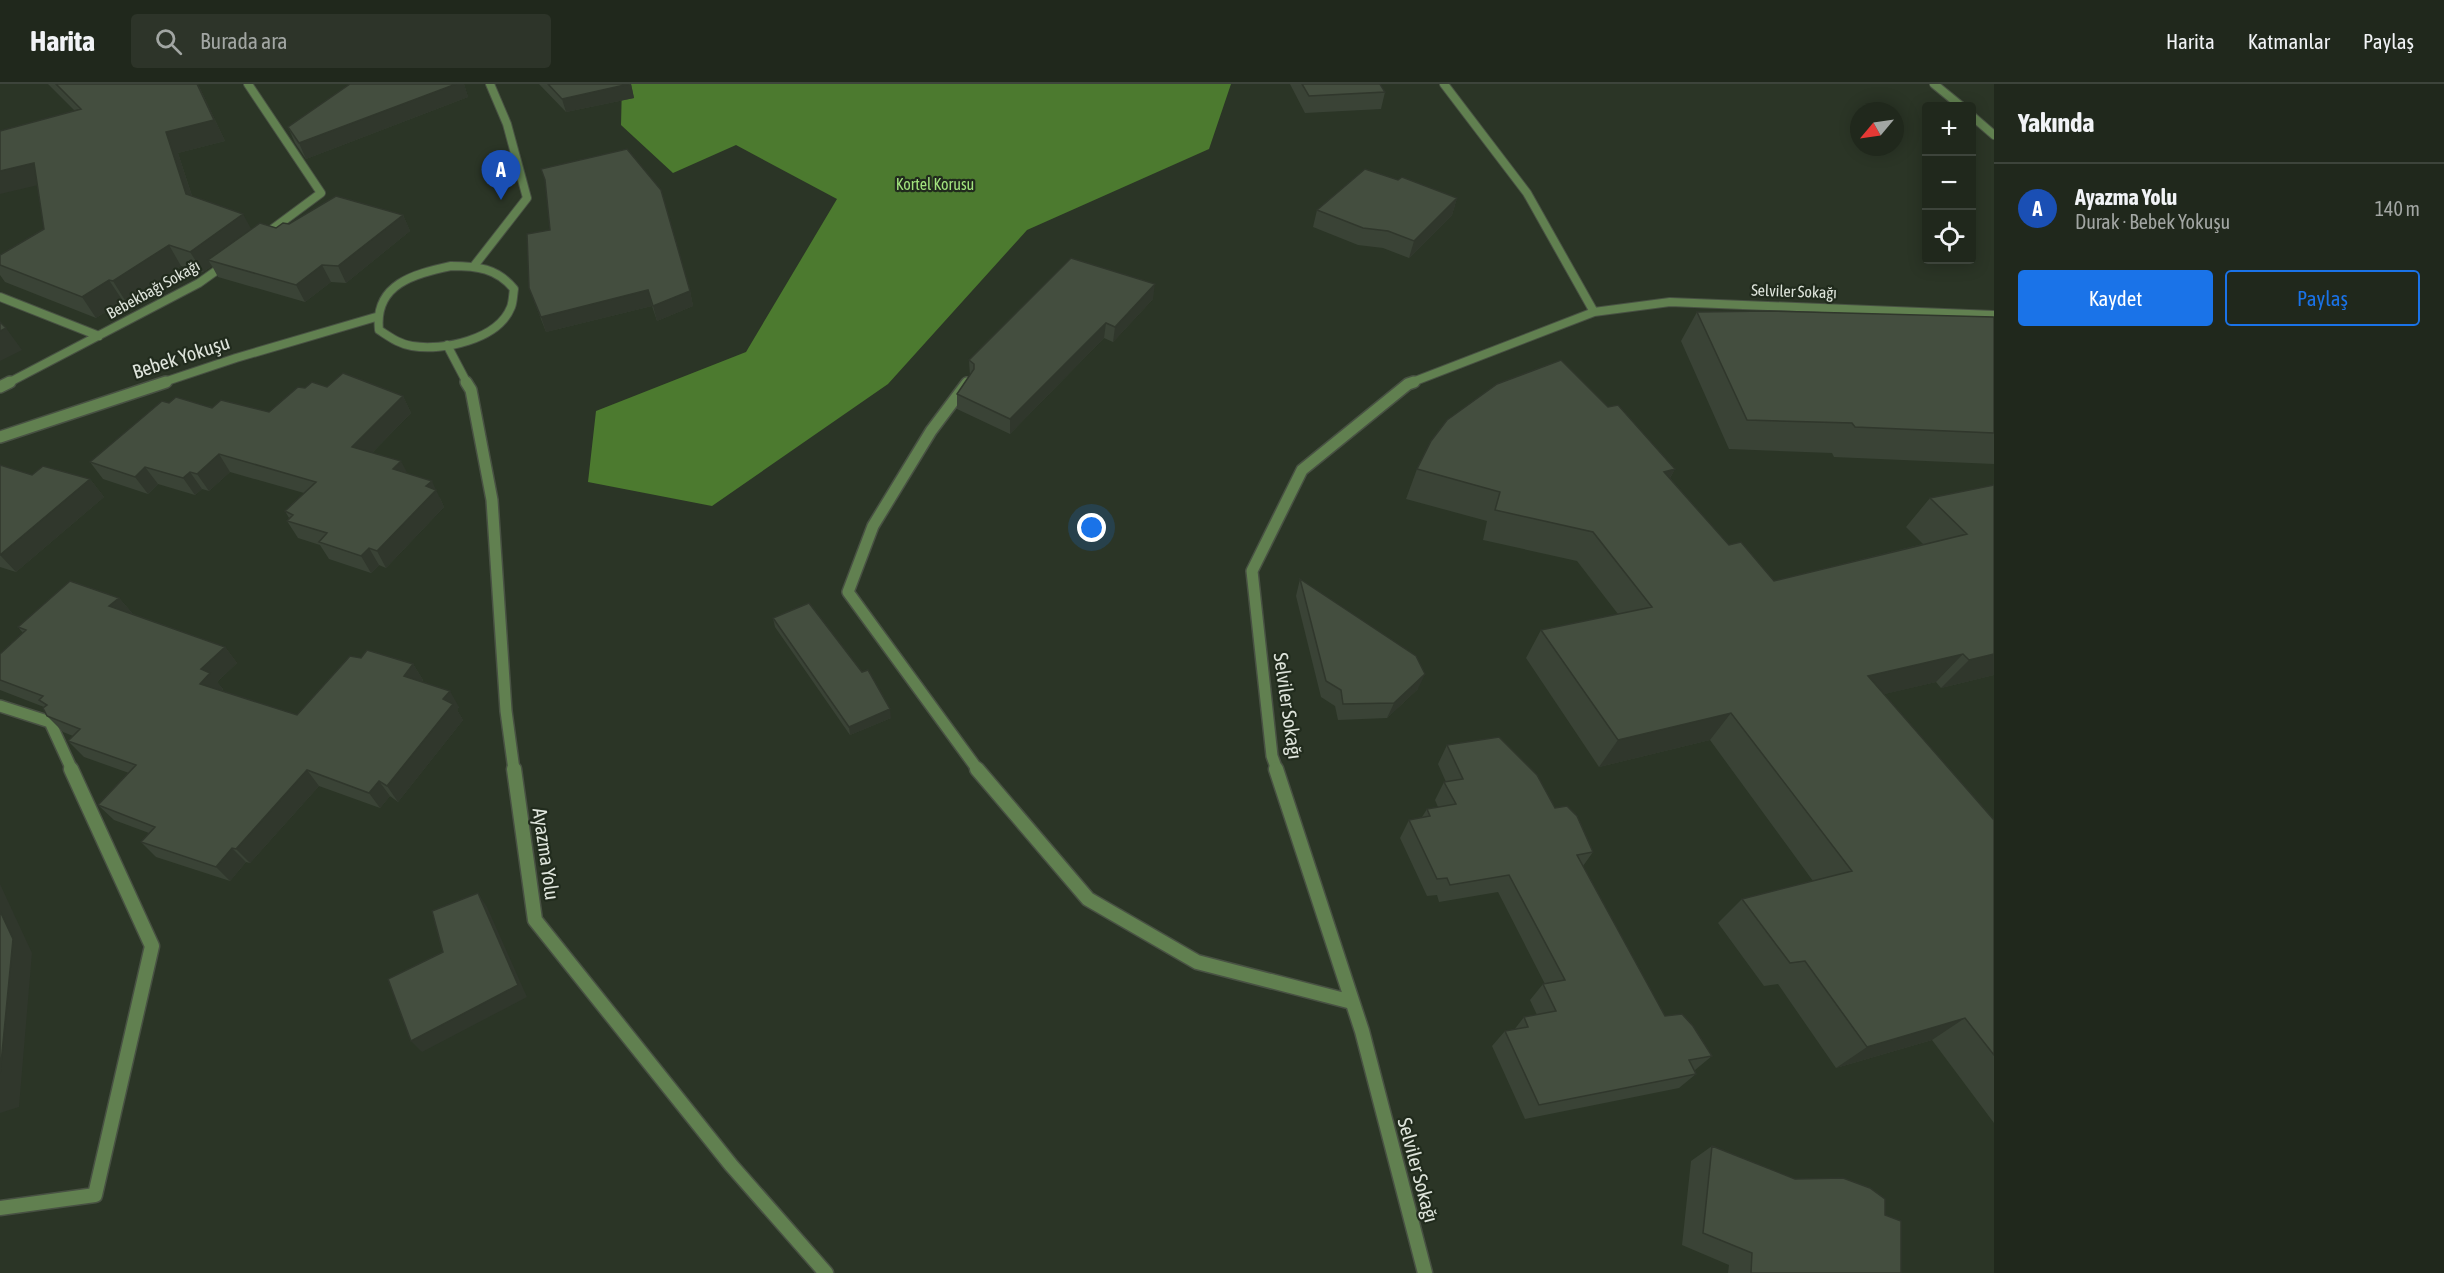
<!DOCTYPE html>
<html lang="tr">
<head>
<meta charset="utf-8">
<style>
  :root { --surface:#20281c; --page:#2d3429; --text:#f1f3f6; --muted:#a2a6a3; --line:#3d443b; --accent:#1a73e8 }
  body { margin:0; font-family:"Asap Condensed",sans-serif; background:var(--page); color:var(--text) }
  .controls { position:absolute; right:18px; top:18px; display:grid; overflow:hidden; border-radius:6px; box-shadow:0 3px 15px #0003 }
  .controls button { width:54px; height:54px; display:grid; place-items:center; padding:0; border:0; border-bottom:2px solid var(--line); background:var(--surface); color:var(--text); font:30px sans-serif }
  .compass { position:absolute; left:1850px; top:18px; width:54px; height:54px; border-radius:50%; background:var(--surface); box-shadow:0 3px 15px #0003; rotate:241deg }
  .you { position:absolute; left:1092px; top:444px; width:21px; height:21px; margin:-15px; border:4px solid #fff; border-radius:50%; background:#1a73e8; box-shadow:0 0 0 9px #1a73e833 }
  .badge { display:grid; place-items:center; width:39px; height:39px; border-radius:50%; background:var(--accent); color:#fff; font-size:20px; font-weight:700 }
  .pin { position:absolute; translate:-50% -50px; filter:drop-shadow(0 2px 3px #0008) }
  .pin::after { content:''; position:absolute; top:32px; width:21px; height:18px; background:inherit; clip-path:polygon(0 0,100% 0,50% 100%) }
  .list { margin:0; padding:0; list-style:none }
  h2 { display:flex; justify-content:space-between; align-items:center; height:78px; margin:0; padding:0 24px; font-size:26px }
  h2 small { font-size:20px; font-weight:400; color:var(--muted) }
  .list li { display:grid; grid-template-columns:39px 1fr auto; gap:18px; align-items:center; box-sizing:border-box; height:90px; padding:0 24px; border-top:2px solid var(--line) }
  .list b { display:block; font-size:22px; white-space:nowrap }
  .list p { margin:0; font-size:20px; white-space:nowrap; color:var(--muted) }
  .list em { font-size:20px; font-style:normal; color:var(--muted) }
  .actions { display:flex; gap:12px; padding:18px 24px }
  .actions a { flex:1; padding:14px 0; border:2px solid var(--accent); border-radius:6px; text-align:center; font-size:21px; color:var(--accent) }
  .actions .main { background:var(--accent); color:#fff }
  .icon { flex:none; width:33px; height:33px; fill:none; stroke:currentColor; stroke-width:2; stroke-linecap:round; stroke-linejoin:round }
  .map { position:relative; flex:none; width:1994px; height:1189px; overflow:hidden }
  header { display:flex; align-items:center; gap:36px; box-sizing:border-box; height:84px; padding:0 30px; background:var(--surface); border-bottom:2px solid var(--line) }
  header strong { font-size:28px }
  nav { display:flex; gap:33px; margin-inline-start:auto; font-size:21px }
  .search { width:420px; height:54px; background:var(--page); display:flex; align-items:center; gap:15px; box-sizing:border-box; padding:0 21px; border-radius:6px; color:var(--muted); font-size:22px }
  main { display:flex }
  aside { flex:1; background:var(--surface) }
  .map>svg:first-child { display:block }
  .forest { fill:#4c7a2f }
  .lines { fill:none; stroke-linecap:round; stroke-linejoin:round }
  .minor-far2-casing { stroke:#485143; stroke-width:10 }
  .minor-far1-casing { stroke:#485143; stroke-width:14 }
  .minor-casing { stroke:#485143; stroke-width:17 }
  .tertiary-far1-casing { stroke:#485143; stroke-width:10 }
  .tertiary-casing { stroke:#485143; stroke-width:14 }
  .minor-far2 { stroke:#618050; stroke-width:8 }
  .minor-far1 { stroke:#618050; stroke-width:11 }
  .minor { stroke:#618050; stroke-width:14 }
  .tertiary-far1 { stroke:#618050; stroke-width:8 }
  .tertiary { stroke:#618050; stroke-width:11 }
  .wall { fill:#3a4336 }
  .shaded-wall { fill:#30372c }
  .building { fill:#444e3f; stroke:#30372c; stroke-width:1.5 }
  .labels { text-anchor:middle; stroke-width:4.5; stroke-linejoin:round; paint-order:stroke }
  .far-park-label { font-size:16px; fill:#a1e27d; stroke:#212b1d }
  .far-street-label { font-size:16px; fill:#dee4db; stroke:#212b1d }
  .street-label { font-size:20px; fill:#dee4db; stroke:#212b1d }
</style>
</head>
<body>
<header>
<strong>Harita</strong>
<div class="search"><svg class="icon" aria-label="search" viewBox="0 0 24 24"><circle cx="10" cy="10" r="6"/><path d="M15 15l6 6"/></svg>Burada ara</div>
<nav><a>Harita</a><a>Katmanlar</a><a>Paylaş</a></nav>
</header>
<main>
<div class="map">
<svg width="1994" height="1189" viewBox="0 0 1994 1189">
  <rect width="100%" height="100%" fill="#2b3526"/>
  <path class="forest" d="M622 0H1231L1209 65 1027 146 888 300 712 422 588 398 596 327 746 268 837 115 736 61 673 89 621 41Z"/>
  <g class="lines">
    <defs>
      <path id="minor-far2" d="M248 0 321 109 263 152
        M1444 0 1527 109 1594 228
        M1934 0 1961 22
        M1972 32 1994 51
        M0 213 99 252
        M447 261 467 299
        M8 299 199 199 227 179
        M1410 299 1594 228 1670 218 1994 231"/>
      <path id="minor-far1" d="M466 298 471 306 492 416 506 627 514 686
        M967 299 931 347 873 442 848 508 978 686
        M0 303 10 298
        M0 622 50 638 72 686
        M1277 686 1272 672 1252 487 1302 386 1408 300 1414 298"/>
      <path id="minor" d="M514 685 535 836 731 1081 826 1189
        M977 685 1088 815 1197 878 1352 918
        M1276 685 1362 947 1425 1189
        M0 1124 95 1111 152 862 71 685"/>
      <path id="tertiary-far1" d="M451 182C477 182 497 184 514 205 513 211 513 218 511 223 498 256 443 267 412 262 399 260 390 253 379 246 374 200 414 190 451 182Z
        M474 182 527 114 507 40 490 0
        M161 299 236 274 376 233"/>
      <path id="tertiary" d="M0 353 166 298"/>
    </defs>
    <use href="#minor-far2" class="minor-far2-casing"/>
    <use href="#minor-far1" class="minor-far1-casing"/>
    <use href="#minor" class="minor-casing"/>
    <use href="#tertiary-far1" class="tertiary-far1-casing"/>
    <use href="#tertiary" class="tertiary-casing"/>
    <use href="#minor-far2" class="minor-far2"/>
    <use href="#minor-far1" class="minor-far1"/>
    <use href="#minor" class="minor"/>
    <use href="#tertiary-far1" class="tertiary-far1"/>
    <use href="#tertiary" class="tertiary"/>
  </g>
  <path class="wall" d="M48 0H198L225 57 178 69 192 112 251 145 276 144 289 140 403 131 410 147 346 199 331 198 305 218 218 193 212 182 203 188 181 182 126 218 123 217 96 234 5 198 0 191V171L44 145 75 27Z
    M350 0H464L468 13 306 75 295 59 288 43Z
    M539 0H631L634 14 566 28Z
    M1290 0H1380L1385 8 1381 25 1305 29Z
    M541 85 690 207 693 222 657 237 652 222 546 248 529 204 550 146 546 100Z
    M1398 96 1457 114 1452 131 1409 174 1383 164 1358 161 1313 143 1317 126Z
    M1153 215 1113 258 1104 254 1010 350 957 325V310L970 292 969 276Z
    M1697 228 1994 233V380L1834 373 1832 369 1729 365 1681 257Z
    M327 303 403 312 411 329 372 369 408 390 440 414 444 423 386 484 379 481 371 489 329 475 320 461 298 454 287 437 289 434 285 427 304 409 230 388 209 407 202 405 195 411 158 400 148 410 103 395 90 378 169 319 269 328 305 304Z
    M1608 323 1675 385 1670 394 1729 461 1774 497 1923 460 1906 443 1930 414 1994 401V591L1941 604 1936 598 1884 610 1994 736V1039L1932 956 1836 984 1778 900 1764 902 1718 839 1742 815 1813 797 1710 656 1599 683 1526 574 1541 546 1618 530 1577 477 1483 456 1487 437 1406 415 1417 385Z
    M0 381 32 391 90 395 104 413 16 488 0 483Z
    M1300 495 1418 605 1387 634 1338 636 1335 622 1321 613 1296 512Z
    M119 514 133 530 225 563 237 579 217 598 223 605 222 607 297 631 361 574 413 580 423 596 422 598 459 623 457 626 463 636 398 718 390 712 380 724 319 702 250 779 246 778 230 797 156 773 141 758 149 749 114 736 98 721 129 689 84 673 68 657 73 652 63 648 47 632 44 623 0 606V570L23 549 18 543Z
    M773 534 891 634 850 651 775 543Z
    M1447 661 1555 724 1593 768 1583 782 1665 932 1712 972 1695 986 1696 990 1679 1004 1525 1035 1492 962 1505 947 1514 946 1524 933 1537 931 1530 916 1543 900H1545L1498 808 1439 818 1437 811 1427 812 1400 754 1409 736 1422 733 1427 725 1438 723 1435 716 1444 698H1446L1438 680Z
    M1712 1062 1885 1131 1901 1189H1728L1729 1181 1682 1161 1691 1077Z"/>
  <path class="shaded-wall" d="M197 0H198L225 57 178 69 198 131 186 110 166 48Z
    M456 0H464L468 13 306 75 299 59Z
    M631 0 634 14 566 28 562 15Z
    M34 79 47 99 0 110V87Z
    M1457 114 1452 131 1409 174 1414 157Z
    M243 130 254 150 208 176 212 182 203 188 190 168Z
    M403 131 410 147 346 199 338 182Z
    M169 161 181 182 126 218 113 197Z
    M322 181 331 198 305 218 296 201Z
    M109 196 123 217 96 234 82 213Z
    M1155 200 1153 215 1113 258 1115 243Z
    M648 206 652 222 546 248 541 233Z
    M690 207 693 222 657 237 653 222Z
    M1106 239 1104 254 1010 350V335Z
    M6 244 22 266 0 277V247Z
    M403 312 411 329 361 380 352 363Z
    M219 370 230 388 209 407 197 390Z
    M401 377 410 394 393 385Z
    M145 383 158 400 148 410 135 393Z
    M1675 385 1658 414 1664 388Z
    M190 388 202 405 195 411 183 394Z
    M90 395 104 413 16 488 0 471Z
    M432 397 444 423 386 484 377 467 426 402Z
    M369 464 379 481 371 489 361 472Z
    M119 514 133 530 109 522Z
    M225 563 237 579 217 598 223 605 213 616 200 600 201 585Z
    M1963 570 1936 598 1843 620 1868 592Z
    M1994 570V591L1941 604 1969 576Z
    M413 580 423 596 413 608 404 592Z
    M1425 590 1418 605 1387 634 1394 619Z
    M450 607 459 623 457 626 463 636 398 718 387 702 443 615Z
    M890 625 891 634 850 651 849 643Z
    M1731 629 1710 656 1599 683 1618 656Z
    M307 686 319 702 250 779 236 765Z
    M379 697 390 712 380 724 369 709Z
    M232 764 246 778 230 797 216 783Z
    M0 800 32 869 19 1023 0 1029Z
    M478 809 487 823 527 913 422 968 411 957Z
    M1965 934 1932 956 1836 984 1867 963Z"/>
  <path class="building" d="M56 0H197L214 36 166 48 186 110 243 130 190 168 169 161 113 197 109 196 82 213 0 181V171L44 145 34 79 0 87V47L81 25Z
    M350 0H456L299 59 288 43Z
    M548 0H629L562 15Z
    M1302 0H1380L1385 8 1309 12Z
    M627 65 661 106 690 207 653 222 648 206 541 233 529 204 527 150 550 146 545 96 541 85Z
    M1365 85 1398 96 1402 93 1457 114 1414 157 1388 147 1363 144 1317 126Z
    M336 112 403 131 338 182 322 181 296 201 208 176 260 139 276 144 283 139 289 140Z
    M1071 174 1155 200 1115 243 1106 239 1010 335 957 310 974 285V280L969 276Z
    M1769 227 1994 233V349L1855 343 1852 339 1747 336 1697 228Z
    M0 238 6 244 0 247Z
    M1561 276 1608 323 1618 321 1675 385 1664 388 1729 461 1741 458 1774 497 1967 450 1930 414 1994 401V570L1969 576 1963 570 1868 592 1994 736V971L1965 934 1867 963 1805 877 1790 879 1742 815 1852 787 1731 629 1618 656 1541 546 1652 523 1593 448 1495 426 1500 408 1417 385 1431 357 1447 336 1497 300Z
    M343 289 403 312 352 363 401 377 393 385 432 397 426 402 436 406 377 467 369 464 361 472 319 458 327 449 287 437 293 431 285 427 316 398 219 370 197 390 190 388 183 394 145 383 135 393 90 378 162 317 169 319 176 313 212 324 221 316 269 328 298 303 305 304 312 298 327 303Z
    M0 381 32 391 43 382 90 395 0 471Z
    M1300 495 1416 572 1425 590 1394 619 1343 620 1341 606 1326 597Z
    M70 497 119 514 109 522 225 563 201 585 210 589 200 600 297 631 350 572 361 574 367 566 413 580 404 592 450 607 443 615 453 620 387 702 379 697 369 709 307 686 236 765 232 764 216 783 141 758 155 743 98 721 136 681 68 657 80 645 47 632 43 624 47 621 39 616 43 612 0 596V570L26 546 18 543Z
    M809 519 862 588 868 586 890 625 849 643 773 534Z
    M1499 653 1537 691 1555 724 1567 722 1577 732 1593 768 1577 771 1665 932 1682 930 1693 942 1712 972 1689 976 1696 990 1539 1021 1505 947 1528 943 1524 933 1556 927 1543 900 1565 896 1509 791 1450 801 1447 794 1437 795 1409 736 1430 732 1427 725 1456 720 1444 698 1463 695 1447 661Z
    M478 809 518 901 411 957 388 895 443 868 432 827Z
    M0 827 13 855 0 990Z
    M1712 1062 1795 1095 1843 1094 1870 1104 1885 1115V1131L1901 1137V1189H1751L1752 1169 1703 1149Z"/>
  <g class="labels">
    <g class="far-park-label">
      <text x="935" y="106">Kortel Korusu</text>
    </g>
    <g class="far-street-label">
      <text transform="translate(153 205) rotate(-29)" y="6">Bebekbağı Sokağı</text>
      <text transform="translate(1794 207) rotate(2)" y="6">Selviler Sokağı</text>
    </g>
    <g class="street-label">
      <text transform="translate(181 273) rotate(-18)" y="7">Bebek Yokuşu</text>
      <text transform="translate(1288 622) rotate(82)" y="7">Selviler Sokağı</text>
      <text transform="translate(546 770) rotate(82)" y="7">Ayazma Yolu</text>
      <text transform="translate(1418 1086) rotate(75)" y="7">Selviler Sokağı</text>
    </g>
  </g>
</svg>
<div class="controls">
<button>+</button>
<button>−</button>
<button><svg class="icon" aria-label="locate" viewBox="0 0 24 24"><circle cx="12" cy="12" r="6"/><path d="M12 2v4M12 18v4M2 12h4M18 12h4"/></svg></button>
</div>
<svg class="compass" viewBox="-18 -18 36 36"><path d="M0-13l5 13h-10z" fill="#e53935"/><path d="M0 13l5-13h-10z" fill="#a2a6a3"/></svg>
<div class="you"></div>
<div class="pin badge" style="left:501px;top:116px;background:#1a4fb4">A</div>
</div>
<aside>
<h2>Yakında<small></small></h2>
<ul class="list">
<li><span class="badge" style="background:#1a4fb4">A</span><div><b>Ayazma Yolu</b><p>Durak · Bebek Yokuşu</p></div><em>140 m</em></li>
</ul>
<div class="actions"><a class="main">Kaydet</a><a>Paylaş</a></div>
</aside>
</main>
</body>
</html>
